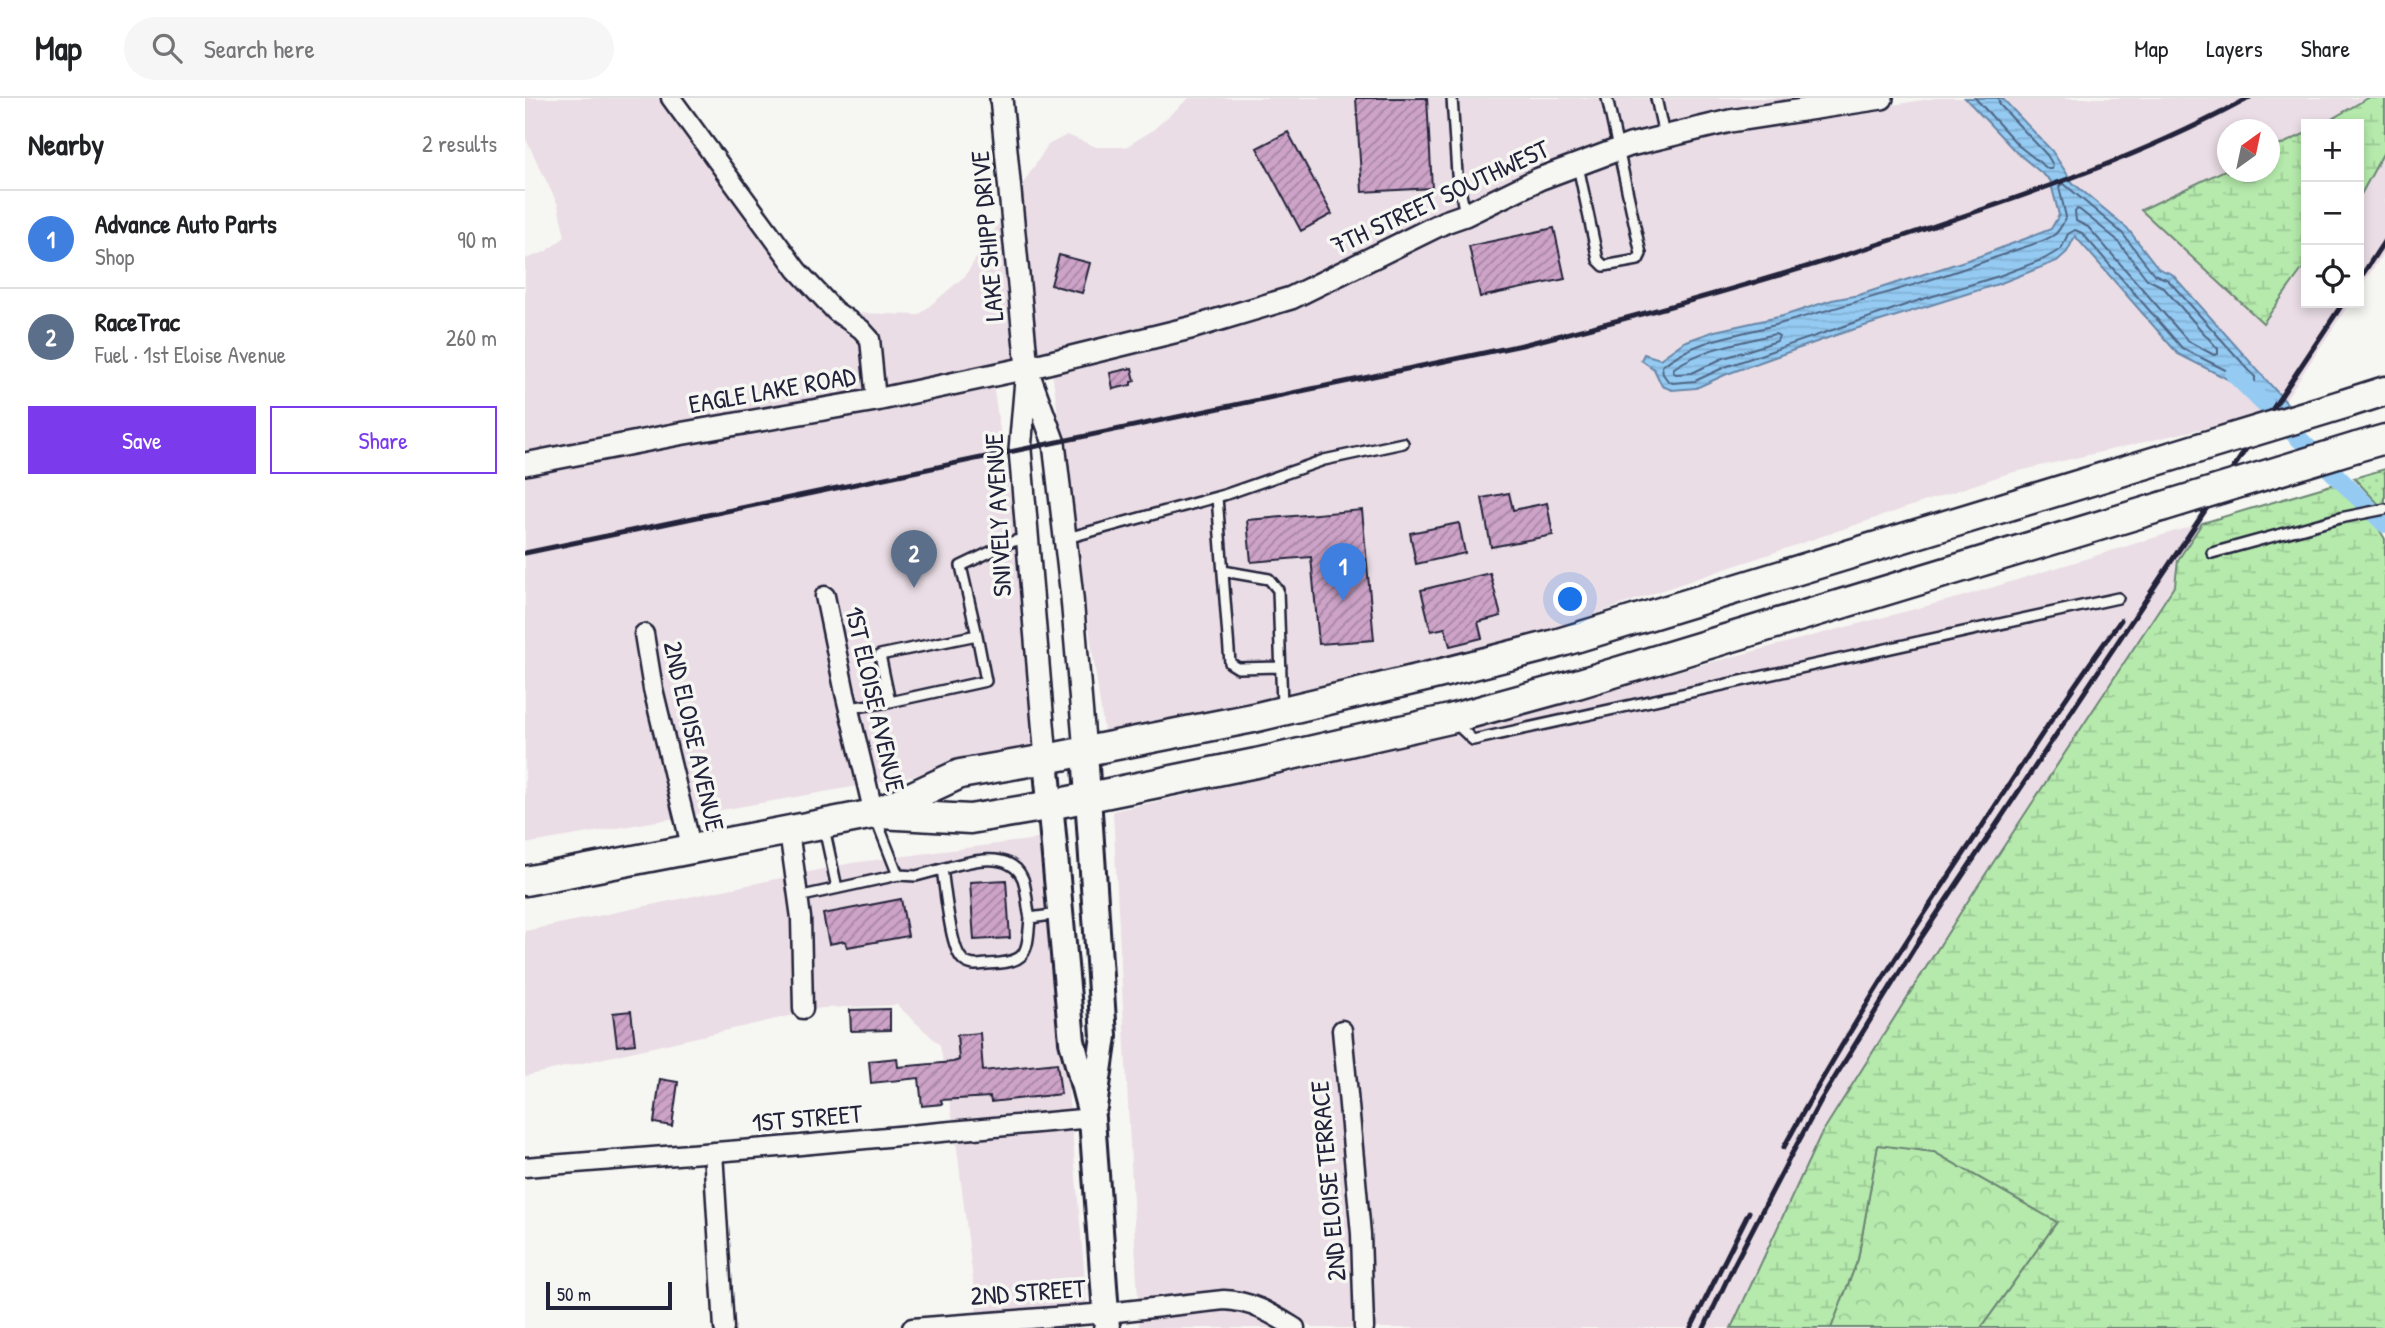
<!DOCTYPE html>
<html lang="en">
<head>
<meta charset="utf-8">
<style>
  :root { --surface:#fff; --page:#f6f6f6; --text:#202124; --muted:#757577; --line:#e0e0e0; --accent:#7c3aed }
  body { margin:0; font-family:"Patrick Hand",sans-serif; background:var(--page); color:var(--text) }
  .controls { position:absolute; right:21px; top:21px; display:grid; overflow:hidden; border-radius:0px; box-shadow:0 4px 10px #0003 }
  .controls button { width:63px; height:63px; display:grid; place-items:center; padding:0; border:0; border-bottom:2px solid var(--line); background:var(--surface); color:var(--text); font:35px sans-serif }
  .compass { position:absolute; left:1692px; top:21px; width:63px; height:63px; border-radius:50%; background:var(--surface); box-shadow:0 4px 10px #0003; rotate:33deg }
  .scale { position:absolute; left:21px; bottom:18px; width:126px; box-sizing:border-box; padding-left:7px; border:4px solid #22223b; border-top:0; font-size:19px; line-height:24px; white-space:nowrap; color:#22223b; -webkit-text-stroke:5px #f6f6f2; paint-order:stroke }
  .you { position:absolute; left:1046px; top:502px; width:24px; height:24px; margin:-18px; border:5px solid #fff; border-radius:50%; background:#1a73e8; box-shadow:0 0 0 10px #1a73e833 }
  .badge { display:grid; place-items:center; width:46px; height:46px; border-radius:50%; background:var(--accent); color:#fff; font-size:23px; font-weight:700 }
  .pin { position:absolute; translate:-50% -58px; filter:drop-shadow(0 2px 4px #0008) }
  .pin::after { content:''; position:absolute; top:37px; width:24px; height:21px; background:inherit; clip-path:polygon(0 0,100% 0,50% 100%) }
  .list { margin:0; padding:0; list-style:none }
  h2 { display:flex; justify-content:space-between; align-items:center; height:91px; margin:0; padding:0 28px; font-size:30px }
  h2 small { font-size:23px; font-weight:400; color:var(--muted) }
  .list li { display:grid; grid-template-columns:46px 1fr auto; gap:21px; align-items:center; box-sizing:border-box; height:98px; padding:0 28px; border-top:2px solid var(--line) }
  .list b { display:block; font-size:26px; white-space:nowrap }
  .list p { margin:0; font-size:23px; white-space:nowrap; color:var(--muted) }
  .list em { font-size:23px; font-style:normal; color:var(--muted) }
  .actions { display:flex; gap:14px; padding:21px 28px }
  .actions a { flex:1; padding:16px 0; border:2px solid var(--accent); border-radius:0px; text-align:center; font-size:24px; color:var(--accent) }
  .actions .main { background:var(--accent); color:#fff }
  .icon { flex:none; width:38px; height:38px; fill:none; stroke:currentColor; stroke-width:2; stroke-linecap:round; stroke-linejoin:round }
  .map { position:relative; flex:none; width:1860px; height:1230px; overflow:hidden }
  header { display:flex; align-items:center; gap:42px; box-sizing:border-box; height:98px; padding:0 35px; background:var(--surface); border-bottom:2px solid var(--line) }
  header strong { font-size:33px }
  nav { display:flex; gap:38px; margin-inline-start:auto; font-size:24px }
  .search { width:490px; height:63px; background:var(--page); display:flex; align-items:center; gap:18px; box-sizing:border-box; padding:0 24px; border-radius:38px; color:var(--muted); font-size:26px }
  main { display:flex }
  aside { flex:1; background:var(--surface) }
  .map>svg:first-child { display:block }
  .built { fill:#eadde5 }
  .forest { fill:url(#forest-crowns); stroke:#6c8674; stroke-width:2 }
  .wetland { fill:url(#wetland-marsh); stroke:#6c8674; stroke-width:2 }
  .park { fill:url(#park-dots); stroke:#6c8674; stroke-width:2 }
  .water { fill:url(#water-rules); stroke:#6787a9; stroke-width:2 }
  .lines { fill:none; stroke-linecap:round; stroke-linejoin:round }
  .shore { stroke:#506685; stroke-width:2 }
  .canal { stroke:#95cbf3; stroke-width:18 }
  .building { fill:url(#building-hatch); stroke:#22223b; stroke-width:2 }
  .service-casing { stroke:#22223b; stroke-width:14 }
  .minor-casing { stroke:#22223b; stroke-width:23 }
  .tertiary-casing { stroke:#22223b; stroke-width:26 }
  .secondary-casing { stroke:#22223b; stroke-width:30 }
  .trunk-casing { stroke:#22223b; stroke-width:33 }
  .service { stroke:#f6f6f2; stroke-width:9 }
  .minor { stroke:#f6f6f2; stroke-width:18 }
  .tertiary { stroke:#f6f6f2; stroke-width:21 }
  .secondary { stroke:#f6f6f2; stroke-width:24 }
  .trunk { stroke:#f6f6f2; stroke-width:28 }
  .rail { stroke:#22223b; stroke-width:5 }
  .trunk-bridge-casing { stroke:#22223b; stroke-width:33; stroke-linecap:butt }
  .trunk-bridge { stroke:#f6f6f2; stroke-width:28 }
  .labels { text-anchor:middle; stroke-width:7; stroke-linejoin:round; paint-order:stroke }
  .street-label { font-size:26px; fill:#22223b; stroke:#f6f6f2 }
</style>
</head>
<body>
<header>
<strong>Map</strong>
<div class="search"><svg class="icon" aria-label="search" viewBox="0 0 24 24"><circle cx="10" cy="10" r="6"/><path d="M15 15l6 6"/></svg>Search here</div>
<nav><a>Map</a><a>Layers</a><a>Share</a></nav>
</header>
<main>
<aside>
<h2>Nearby<small>2 results</small></h2>
<ul class="list">
<li><span class="badge" style="background:#3f7fe0">1</span><div><b>Advance Auto Parts</b><p>Shop</p></div><em>90 m</em></li>
<li><span class="badge" style="background:#5c6f8a">2</span><div><b>RaceTrac</b><p>Fuel · 1st Eloise Avenue</p></div><em>260 m</em></li>
</ul>
<div class="actions"><a class="main">Save</a><a>Share</a></div>
</aside>
<div class="map">
<svg width="1860" height="1230" viewBox="0 0 1860 1230">
  <defs>
    <pattern id="forest-crowns" width="20" height="18" patternUnits="userSpaceOnUse" patternTransform="scale(1.75)"><rect width="20" height="18" fill="#b5eaac"/><path d="M2 6a3 3 0 1 1 6 0M12 15a3 3 0 1 1 6 0" fill="none" stroke="#9bc895"/></pattern>
    <pattern id="wetland-marsh" width="20" height="14" patternUnits="userSpaceOnUse" patternTransform="scale(1.75)"><rect width="20" height="14" fill="#b5eaac"/><path d="M1 5h8M5 5V1M11 12h8M15 12V8" fill="none" stroke="#9bc895"/></pattern>
    <pattern id="park-dots" width="8" height="8" patternUnits="userSpaceOnUse" patternTransform="scale(1.75)"><rect width="8" height="8" fill="#b5eaac"/><path d="M2 2h.1M6 6h.1" fill="none" stroke="#9bc895" stroke-width="1.8" stroke-linecap="round"/></pattern>
    <pattern id="water-rules" width="6" height="5" patternUnits="userSpaceOnUse" patternTransform="scale(1.75)"><rect width="6" height="5" fill="#95cbf3"/><path d="M0 2.5h6" fill="none" stroke="#80aed1"/></pattern>
    <pattern id="building-hatch" width="6" height="6" patternUnits="userSpaceOnUse" patternTransform="scale(1.75)"><rect width="6" height="6" fill="#cda3c7"/><path d="M-1 1l2-2M0 6l6-6M5 7l2-2" fill="none" stroke="#a684a3"/></pattern>
  </defs>
  <rect width="100%" height="100%" fill="#f6f6f2"/>
  <filter id="ink" filterUnits="userSpaceOnUse"><feTurbulence type="fractalNoise" baseFrequency=".0143" numOctaves="2"/><feDisplacementMap in="SourceGraphic" scale="14" xChannelSelector="R" yChannelSelector="G"/><feConvolveMatrix kernelMatrix="1 2 1 2 8 2 1 2 1" color-interpolation-filters="sRGB"/></filter>
  <g filter="url(#ink)">
    <path class="built" d="M0 0H136L265 179 303 220 330 239 337 246 341 295 0 357V161L20 154 40 139 33 107 0 39Z
      M664 0H1296L1204 14 1104 37 764 192 715 207 510 259 494 92 523 47 542 37 571 49H601L628 32Z
      M1411 0H1440L1490 53 1525 82 1534 118 1526 131 1455 158 1334 197 1307 202 1258 218 1190 233 1159 244 1135 261 1125 256 1132 279 1171 290 1202 276 1311 237 1476 185 1542 154 1549 138 1653 256 1732 296 1749 314 1481 376 1138 492 1014 536 993 546 580 640 527 274 919 136 1017 90 1107 56 1205 33Z
      M1477 0H1843L1798 26H1781V35L1745 52 1744 32H1702V71L1617 112 1774 177 1781 166V205H1825L1760 302 1647 176 1634 171 1602 130 1548 85 1527 53Z
      M1860 52V153L1834 192V100Z
      M478 118 492 263 359 291 354 239 343 224 330 215 394 217 440 178Z
      M468 287 496 469 512 654 351 685 307 486 290 492 311 599 333 688 168 717 136 587 125 524 108 530 119 593 150 720 0 746V376Z
      M1677 425 1653 462 1650 487 1439 809 1295 1038 1206 1230H848L845 1134 824 921 807 925 827 1137 830 1230H788L745 1204 718 1194 699 1193 613 1202 588 713 772 673 1436 499Z
      M519 740 545 1013 428 1024 415 947 372 907 297 910 287 912 285 819 279 775 327 765Z
      M261 779 267 822 269 917 0 978V833Z
      M547 1032 562 1207 452 1215 431 1042Z
      M699 1211 724 1216 751 1230H614V1221Z"/>
    <path class="forest" d="M1353 1046 1409 1054 1532 1124 1456 1230H1306L1333 1161Z"/>
    <path class="wetland" d="M1843 0H1860V52L1834 100V26H1798Z
      M1781 35V166L1738 225 1616 112 1702 71V74H1744L1745 52Z
      M1813 385 1851 426 1860 441V1230H1456L1532 1124 1409 1054 1353 1047 1333 1161 1306 1230H1206L1295 1038 1439 809 1650 487 1653 462 1677 425Z"/>
    <path class="park" d="M1860 371V413L1829 380Z"/>
    <path class="water" d="M1440 0H1477L1527 53 1548 85 1602 130 1634 171 1647 176 1768 312 1752 317 1732 296 1653 256 1550 138 1542 154 1532 163 1476 185 1311 237 1202 276 1171 290 1147 292 1137 288 1129 271 1116 262 1119 256 1135 261 1159 244 1190 233 1258 218 1307 202 1334 197 1455 158 1526 131 1534 117 1525 82 1490 53Z"/>
    <g class="lines">
      <path class="shore" d="M1450 0 1494 48 1523 71H1527L1528 67 1522 57 1475 7 1473 0
        M1538 85 1597 135 1629 176 1643 182 1730 279V284L1726 285 1657 250 1557 135 1550 132 1543 136 1536 151 1519 161 1474 178 1395 202 1200 269 1170 283 1148 285 1143 283 1138 276 1137 268C1173 239 1218 237 1261 224 1334 203 1408 183 1480 156 1494 150 1517 145 1529 137 1535 133 1538 125 1541 119L1534 89Z
        M1552 111 1555 112 1591 141 1622 181 1638 189 1693 251V256L1689 257 1663 243 1563 129 1551 123 1550 114Z
        M1250 236 1254 238 1252 243 1196 261 1167 275 1151 276 1148 274 1149 270C1180 249 1215 245 1250 236Z"/>
      <path class="canal" d="M1709 276 1860 426"/>
    </g>
    <path class="building" d="M831 0H902L907 90 837 94Z
      M763 34 807 116 776 133 732 50Z
      M1029 130 1040 181 955 199 944 148Z
      M534 157 565 165 557 195 526 187Z
      M607 270 610 283 606 284V287L588 291 585 275Z
      M984 395 988 412 1022 405 1028 437 966 449 957 400Z
      M837 412 849 542 794 546 786 459 726 464 722 422Z
      M934 425 940 455 891 466 885 435Z
      M965 475 976 518 953 524 957 540 925 548 920 530 906 533 896 492Z
      M481 782 485 840 449 842 445 784Z
      M376 801 383 838 322 849 320 843 304 846 298 816Z
      M365 911V932L326 933 325 912Z
      M106 913 110 946 92 948 88 915Z
      M455 935 458 973 532 965 536 996 466 1004 465 999 416 1002 417 1006 397 1008 394 980 346 985 344 963 372 960 373 969 428 964 434 962 432 937Z
      M135 981 153 984 147 1028 129 1025Z"/>
    <g class="lines">
      <defs>
        <path id="service" d="M927 0 932 76 940 116
          M1131 0 1139 37
          M1053 68 1073 162 1079 168 1113 162 1116 156 1082 0
          M692 399 705 565 713 570 756 569
          M542 440 699 397 799 362 878 345
          M1687 455 1815 420 1860 411
          M698 473 744 481 753 492 757 608
          M365 604 461 583 452 537
          M324 610 365 604 355 557 452 537 436 468 486 444 501 440
          M929 624 948 642 1593 500
          M351 721 373 777
          M299 730 312 790
          M417 771C441 764 485 750 498 781 502 793 502 808 505 820
          M273 799 373 777 391 778 417 771C420 789 425 849 437 861 444 869 453 867 462 866 502 864 502 858 505 820L534 816"/>
        <path id="minor" d="M146 0 272 172 310 213 336 231 345 241 351 302
          M300 498 320 595 349 716
          M119 536 128 591 167 752
          M264 733 276 820 278 911
          M817 932 836 1136 839 1230
          M188 1054 199 1230
          M0 1069 254 1049 567 1020
          M387 1230 582 1215 699 1202C727 1203 747 1216 770 1230"/>
        <path id="tertiary" d="M476 0 502 270 495 352 521 661
          M504 277 529 345 547 499 560 654
          M0 366 154 336 351 302 502 270 669 229 766 200 920 124 940 117 1014 81 1105 47 1205 23 1357 0"/>
        <path id="secondary" d="M560 654 579 938 569 1009
          M521 661 547 943 567 1020 582 1230"/>
        <path id="trunk" d="M1819 306 1860 293
          M1832 349 1860 341
          M355 716 445 721 505 711 731 665 925 621 1052 586 1636 409
          M0 783 349 716 435 676 521 661 728 620 913 576 1027 547 1674 350"/>
      </defs>
      <use href="#service" class="service-casing"/>
      <use href="#minor" class="minor-casing"/>
      <use href="#tertiary" class="tertiary-casing"/>
      <use href="#secondary" class="secondary-casing"/>
      <use href="#trunk" class="trunk-casing"/>
      <use href="#service" class="service"/>
      <use href="#minor" class="minor"/>
      <use href="#tertiary" class="tertiary"/>
      <use href="#secondary" class="secondary"/>
      <use href="#trunk" class="trunk"/>
      <path class="rail" d="M1834 182 1860 142
        M0 455 997 247C1150 209 1301 166 1450 114 1544 82 1637 48 1724 0
        M1259 1049C1318 940 1385 836 1454 733 1500 662 1546 590 1596 522
        M1166 1230 1224 1114
        M1179 1230 1209 1167 1264 1061 1296 1002 1390 849 1818 205"/>
      <defs>
        <path id="trunk-bridge" d="M1674 350 1819 306
          M1636 409 1832 349"/>
      </defs>
      <use href="#trunk-bridge" class="trunk-bridge-casing"/>
      <use href="#trunk-bridge" class="trunk-bridge"/>
    </g>
  </g>
  <g class="labels">
    <g class="street-label">
      <text transform="translate(915 99) rotate(-25)" y="9">7TH STREET SOUTHWEST</text>
      <text transform="translate(462 138) rotate(-95)" y="9">LAKE SHIPP DRIVE</text>
      <text transform="translate(247 292) rotate(-10)" y="9">EAGLE LAKE ROAD</text>
      <text transform="translate(473 417) rotate(-93)" y="9">SNIVELY AVENUE</text>
      <text transform="translate(350 601) rotate(77)" y="9">1ST ELOISE AVENUE</text>
      <text transform="translate(169 638) rotate(77)" y="9">2ND ELOISE AVENUE</text>
      <text transform="translate(282 1020) rotate(-5)" y="9">1ST STREET</text>
      <text transform="translate(803 1083) rotate(-95)" y="9">2ND ELOISE TERRACE</text>
      <text transform="translate(503 1194) rotate(-4)" y="9">2ND STREET</text>
    </g>
  </g>
</svg>
<div class="controls">
<button>+</button>
<button>−</button>
<button><svg class="icon" aria-label="locate" viewBox="0 0 24 24"><circle cx="12" cy="12" r="6"/><path d="M12 2v4M12 18v4M2 12h4M18 12h4"/></svg></button>
</div>
<svg class="compass" viewBox="-18 -18 36 36"><path d="M0-13l5 13h-10z" fill="#e53935"/><path d="M0 13l5-13h-10z" fill="#757577"/></svg>
<div class="scale">50 m</div>
<div class="you"></div>
<div class="pin badge" style="left:818px;top:503px;background:#3f7fe0">1</div>
<div class="pin badge" style="left:389px;top:490px;background:#5c6f8a">2</div>
</div>
</main>
</body>
</html>
